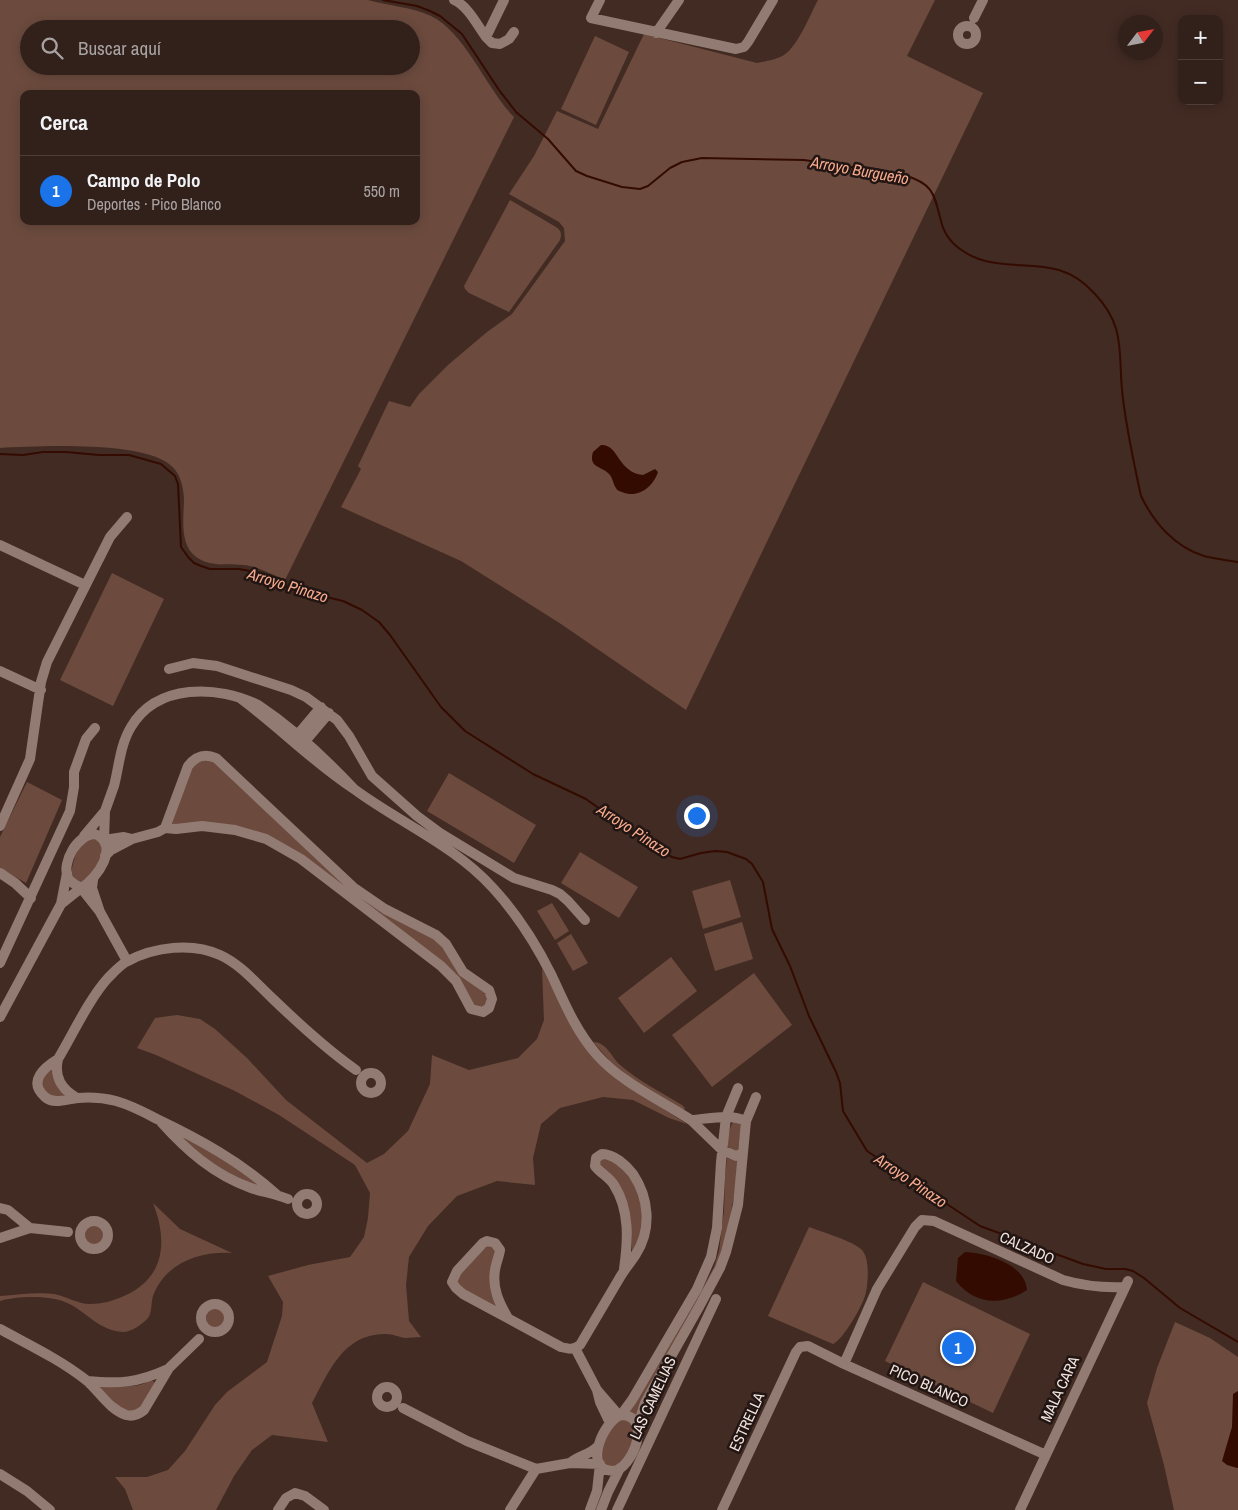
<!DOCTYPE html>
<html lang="es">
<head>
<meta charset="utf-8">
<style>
  :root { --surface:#32201a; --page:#3d2d27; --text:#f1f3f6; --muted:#a8a3a2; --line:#4d3e39; --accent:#1a73e8 }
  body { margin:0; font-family:"Archivo Narrow",sans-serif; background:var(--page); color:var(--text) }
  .controls { position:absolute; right:15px; top:15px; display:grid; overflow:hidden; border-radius:10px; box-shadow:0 2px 12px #0003 }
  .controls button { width:45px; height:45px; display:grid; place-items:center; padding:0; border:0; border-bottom:1px solid var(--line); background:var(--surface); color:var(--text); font:25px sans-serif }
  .compass { position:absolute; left:1118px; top:15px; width:45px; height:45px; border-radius:50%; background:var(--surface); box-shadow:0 2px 12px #0003; rotate:58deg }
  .you { position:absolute; left:696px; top:815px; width:18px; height:18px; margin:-12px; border:4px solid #fff; border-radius:50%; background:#1a73e8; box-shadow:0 0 0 8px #1a73e833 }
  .badge { display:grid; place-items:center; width:32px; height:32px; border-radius:50%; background:var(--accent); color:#fff; font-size:16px; font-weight:700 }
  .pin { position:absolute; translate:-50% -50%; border:2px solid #fff; box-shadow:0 1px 5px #0006 }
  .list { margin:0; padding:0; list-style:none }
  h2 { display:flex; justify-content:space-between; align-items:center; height:65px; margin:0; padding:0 20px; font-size:21px }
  h2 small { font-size:16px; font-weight:400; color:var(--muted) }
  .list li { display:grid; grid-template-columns:32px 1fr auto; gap:15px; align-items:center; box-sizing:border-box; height:70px; padding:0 20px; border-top:1px solid var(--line) }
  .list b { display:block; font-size:19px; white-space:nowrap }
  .list p { margin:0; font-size:16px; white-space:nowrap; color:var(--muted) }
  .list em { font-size:16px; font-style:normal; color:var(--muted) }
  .icon { flex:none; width:28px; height:28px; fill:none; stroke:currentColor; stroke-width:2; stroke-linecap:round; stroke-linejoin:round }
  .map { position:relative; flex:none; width:1238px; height:1510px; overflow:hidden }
  .search { position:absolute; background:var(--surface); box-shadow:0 2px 12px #0003; left:20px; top:20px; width:400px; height:55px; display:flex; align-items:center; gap:12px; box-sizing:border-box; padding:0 18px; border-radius:28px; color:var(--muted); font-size:19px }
  .panel { position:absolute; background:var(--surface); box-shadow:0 2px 12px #0003; left:20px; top:90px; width:400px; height:135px; border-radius:10px }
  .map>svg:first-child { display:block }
  .green { fill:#6c4b3e; fill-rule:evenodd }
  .water { fill:#340b00 }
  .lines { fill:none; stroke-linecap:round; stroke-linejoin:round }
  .stream { stroke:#340b00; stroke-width:2 }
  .minor { stroke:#927b72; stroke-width:10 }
  .labels { text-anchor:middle; stroke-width:5; stroke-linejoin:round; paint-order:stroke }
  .street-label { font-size:15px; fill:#f2e3dd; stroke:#211613 }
  .water-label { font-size:16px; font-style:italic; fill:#f9ab8e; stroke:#211613 }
</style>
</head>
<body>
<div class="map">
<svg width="1238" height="1510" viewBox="0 0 1238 1510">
  <rect width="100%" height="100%" fill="#422b23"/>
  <path class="green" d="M0 0H368C389 6 412 7 431 16 465 32 487 90 514 117L285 580C273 575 262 569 250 566 231 562 211 569 195 556 179 543 184 516 184 498 183 485 180 472 169 464 139 441 38 446 0 448ZM29 29H411V66H29ZM24 94H416V221H24Z
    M818 0H935L907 56 983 93 686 710 561 624 461 561 341 507 361 469 358 466 389 401 410 407 419 394 448 365 487 332 512 314 565 241 564 228 559 222 509 194 534 156 557 111 598 129 644 34 757 63C766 61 776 60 784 55 798 46 810 15 818 0Z
    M595 36 629 52 596 125 561 109Z
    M510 200 556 227C561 230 562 234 560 240L509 312 469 293 465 289 464 286Z
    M112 573 164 599 113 706 60 680Z
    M210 759 348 889 274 839 175 825 172 823 190 771 196 763Z
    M449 773 536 825 514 863 427 811Z
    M27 782 62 800 26 883 0 868V837Z
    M93 837 100 839 103 854 86 883 76 882 71 874C74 857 77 845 93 837Z
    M580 852 638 887 619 918 561 883Z
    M730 880 741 917 703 929 692 891Z
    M357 893 437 939 485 991 488 1005 475 1009 458 978 362 904Z
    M552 903 569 931 555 940 537 911Z
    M742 922 753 959 715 971 704 934Z
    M571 934 588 963 573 971 557 943Z
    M671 957 697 991 644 1033 618 998Z
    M542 969 595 1056 619 1081 687 1124 669 1118 633 1100 603 1097 560 1108 541 1124 533 1158 535 1185 497 1181 457 1196 428 1226 409 1257 406 1285 409 1321 421 1337C416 1337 410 1338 405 1338 399 1337 393 1334 386 1334 344 1333 329 1371 312 1403L328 1442 272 1435 252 1450 234 1476 216 1510H133L125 1489 115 1477H147L168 1470 185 1451 215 1405 227 1392 267 1362 282 1316 283 1302 268 1276 308 1265 350 1257 364 1237 368 1218 370 1193 355 1165 279 1115 235 1091 156 1055 137 1048 155 1018 177 1015 200 1019 215 1029 247 1058 286 1100 367 1163 384 1154 408 1131 430 1084 432 1055 469 1070 518 1058 537 1039 544 1020Z
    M754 973 792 1025 712 1087 672 1035Z
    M593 1042C606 1042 611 1056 619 1064 638 1081 661 1092 682 1105L685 1108 684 1110 628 1076 610 1061Z
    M51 1067 69 1098 47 1097 41 1080Z
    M733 1122H738L741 1125 738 1150 735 1152 729 1150C726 1142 729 1129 733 1122Z
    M175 1131 207 1148 265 1189 241 1182 192 1151Z
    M601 1158C610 1158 615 1162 621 1168 639 1185 646 1205 643 1229 642 1237 636 1244 632 1251V1239L625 1205 598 1167Z
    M727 1158 739 1161C734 1198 729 1235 714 1270L636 1416 628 1411 698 1297 714 1267 719 1251 724 1211 725 1178Z
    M153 1203 180 1229 232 1253C200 1251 165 1263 153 1296 151 1302 152 1313 148 1318 143 1324 132 1331 125 1332 99 1332 87 1311 65 1302 49 1295 16 1296 0 1301V1296C18 1295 36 1292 54 1294 66 1296 77 1304 90 1304 102 1304 113 1301 124 1296 165 1278 168 1241 153 1203Z
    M84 1235a10 10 0 1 1 20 0a10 10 0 1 1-20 0Z
    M809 1227C820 1231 855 1242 862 1250 870 1259 868 1282 866 1292 864 1304 843 1340 833 1344L768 1316Z
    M488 1245 495 1249 498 1308 464 1292 456 1282 457 1276Z
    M923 1282 1030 1334 993 1413 885 1361Z
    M206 1318a10 10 0 1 1 20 0a10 10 0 1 1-20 0Z
    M1175 1322 1210 1338 1238 1357V1510H1174L1164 1465 1147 1403 1157 1368Z
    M149 1381H153L155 1383 141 1410 133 1413 121 1408 100 1389 101 1386C115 1386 137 1389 149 1381Z
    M623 1418 631 1421 635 1439 627 1459 610 1469 600 1458 603 1442 610 1426Z"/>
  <path class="water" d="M601 445C619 444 617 472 643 475L655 469 658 472C653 487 638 499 622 492 620 491 617 491 616 488 613 484 613 478 609 474 602 466 588 468 593 452Z
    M965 1252C987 1253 1025 1264 1027 1290 1002 1306 975 1305 956 1281L958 1258Z
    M1238 1391V1468H1237L1227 1465 1222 1461 1232 1427 1233 1394Z"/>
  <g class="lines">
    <path class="stream" d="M383 0 417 6 430 11 440 16 462 34 499 90 516 112 548 139 576 171 587 176 622 187 640 189 648 186 670 168 682 162 702 158 804 160 904 175C934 184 934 194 941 221 944 234 952 244 963 251 992 271 1028 261 1059 270 1072 274 1085 283 1094 293 1128 328 1117 355 1123 399 1127 432 1134 464 1141 496 1154 523 1175 547 1204 556 1215 559 1227 560 1238 562
      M0 454 23 455 43 452H66L99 455H129L161 464 175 476 178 484 181 547 189 558 194 563 201 566 210 569H239L255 572 289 588 343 601 362 610 379 622 390 635 441 707 465 731 533 774 586 799 650 845 672 857 680 859 701 853 715 851 727 852 746 859 752 864 763 882 772 929 790 966 809 1016 836 1072 840 1083 843 1111 867 1151 980 1226 1083 1264 1106 1269H1125L1133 1271 1144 1278 1180 1308 1238 1342"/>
    <path class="minor" d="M454 0C468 6 477 25 486 37
      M504 0 486 37 492 43 500 44 509 39 514 32
      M600 0 591 18 736 49 744 47 748 42 773 0
      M974 18 983 0
      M958 35a9 9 0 1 1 18 0a9 9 0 1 1-18 0Z
      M656 33 679 0
      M0 545 85 585
      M169 669 193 663 217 666 291 690 306 697 337 720 349 736 372 776 417 816 440 833 514 878 552 890 560 894 568 901 585 920
      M0 671 41 690
      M294 739 321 707
      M301 746 329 713
      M354 789C400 823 454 845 493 888 517 914 536 944 552 976 565 1004 576 1031 597 1055 622 1083 659 1099 691 1120
      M105 811C108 803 111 794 114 786 119 767 120 745 131 727 157 683 218 685 258 705 294 729 325 758 354 789 314 763 279 727 240 698
      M0 826 30 759 41 682 47 662 110 537 127 517
      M95 834C121 845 97 879 81 888 76 885 71 883 68 878 61 862 78 834 95 834Z
      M84 836 105 811 104 840 124 837 132 839 111 850 105 856
      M132 839 158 832 165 828 176 829 202 826 235 830 266 839 301 859 441 966 456 981 471 1009 483 1012 489 1008 492 999 489 990 463 972 446 944 436 935 385 909 353 887 216 758C204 753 196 756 188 766L165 828
      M0 873 15 883 31 898
      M67 873 61 904 81 888 100 912 92 888 93 880
      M100 912 127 961
      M0 963 70 811 74 787V772L86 739 95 728
      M0 1017 61 904
      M58 1059C45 1067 27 1081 45 1097 54 1105 67 1099 78 1098 90 1097 104 1098 116 1101 130 1105 144 1112 157 1119 199 1139 241 1162 276 1194
      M361 1083a10 10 0 1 1 20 0a10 10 0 1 1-20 0Z
      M77 1098C61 1089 54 1077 58 1059 73 1034 89 999 108 978 114 972 121 964 128 961 154 947 192 942 220 955 240 964 256 983 272 998 299 1024 326 1049 356 1070
      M161 1122C186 1150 214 1175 251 1188 263 1192 276 1194 288 1199
      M743 1153 736 1156 722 1150 691 1120C708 1119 730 1113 746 1121
      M297 1204a10 10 0 1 1 20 0a10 10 0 1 1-20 0Z
      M0 1208 8 1210 30 1228
      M80 1235a14 14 0 1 1 28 0a14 14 0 1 1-28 0Z
      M0 1238 30 1228 68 1232
      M201 1318a14 14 0 1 1 28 0a14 14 0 1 1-28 0Z
      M508 1318C499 1303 492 1288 495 1270 496 1263 499 1257 500 1250L495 1243 487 1241 483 1243 457 1271 452 1282 456 1288 463 1294 561 1347C569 1349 573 1350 580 1345 593 1323 606 1301 619 1279 624 1270 631 1262 636 1254 652 1229 649 1198 633 1174 626 1165 614 1154 602 1154L596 1158 595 1166C600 1173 609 1177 614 1185 630 1210 628 1241 624 1269
      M0 1329C29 1345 59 1359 86 1380 99 1391 109 1409 126 1415 133 1417 139 1414 144 1410L169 1368 199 1339
      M575 1348 597 1390 600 1402 610 1423
      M844 1364 877 1289 915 1227 922 1220 934 1221 1063 1280C1084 1286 1103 1288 1125 1287
      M87 1381C120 1384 137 1383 168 1369
      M377 1397a10 10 0 1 1 20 0a10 10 0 1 1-20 0Z
      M597 1390 616 1412 621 1415 632 1400 697 1289 711 1257 717 1228 721 1162 726 1117 738 1088
      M403 1408 467 1441 536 1469 510 1510
      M621 1415C654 1415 632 1470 613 1471 582 1471 603 1421 621 1415Z
      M638 1425 645 1403 652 1390 699 1307 720 1268 726 1252 738 1205 746 1121 756 1097
      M570 1463C579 1455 590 1455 598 1446
      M536 1469 570 1463 600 1464 597 1491 590 1510
      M0 1474 27 1491 50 1510
      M278 1510 286 1498 295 1493 305 1496 324 1510
      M601 1510 608 1492 620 1468
      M617 1510 716 1299
      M722 1510 796 1352 800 1347 808 1346 844 1364 1046 1455
      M1020 1510 1128 1281"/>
  </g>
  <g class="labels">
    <g class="street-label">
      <text transform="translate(1027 1248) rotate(24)" y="5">CALZADO</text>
      <text transform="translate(929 1386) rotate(24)" y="5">PICO BLANCO</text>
      <text transform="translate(1060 1389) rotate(-65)" y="5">MALA CARA</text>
      <text transform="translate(653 1398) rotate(-65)" y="5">LAS CAMELIAS</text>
      <text transform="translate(747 1422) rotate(-65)" y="5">ESTRELLA</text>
    </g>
    <g class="water-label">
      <text transform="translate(860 170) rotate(10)" y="6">Arroyo Burgueño</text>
      <text transform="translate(288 585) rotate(17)" y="6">Arroyo Pinazo</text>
      <text transform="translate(634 830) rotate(33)" y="6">Arroyo Pinazo</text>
      <text transform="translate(911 1180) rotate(34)" y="6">Arroyo Pinazo</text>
    </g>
  </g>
</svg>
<div class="controls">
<button>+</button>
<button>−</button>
</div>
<svg class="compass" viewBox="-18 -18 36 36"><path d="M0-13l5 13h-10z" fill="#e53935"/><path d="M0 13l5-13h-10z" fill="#a8a3a2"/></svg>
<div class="you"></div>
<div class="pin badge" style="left:958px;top:1348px">1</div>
<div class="search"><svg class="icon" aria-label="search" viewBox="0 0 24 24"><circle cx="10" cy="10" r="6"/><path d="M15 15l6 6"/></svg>Buscar aquí</div>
<section class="panel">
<h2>Cerca<small></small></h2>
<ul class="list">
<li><span class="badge">1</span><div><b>Campo de Polo</b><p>Deportes · Pico Blanco</p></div><em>550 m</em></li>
</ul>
</section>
</div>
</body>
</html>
